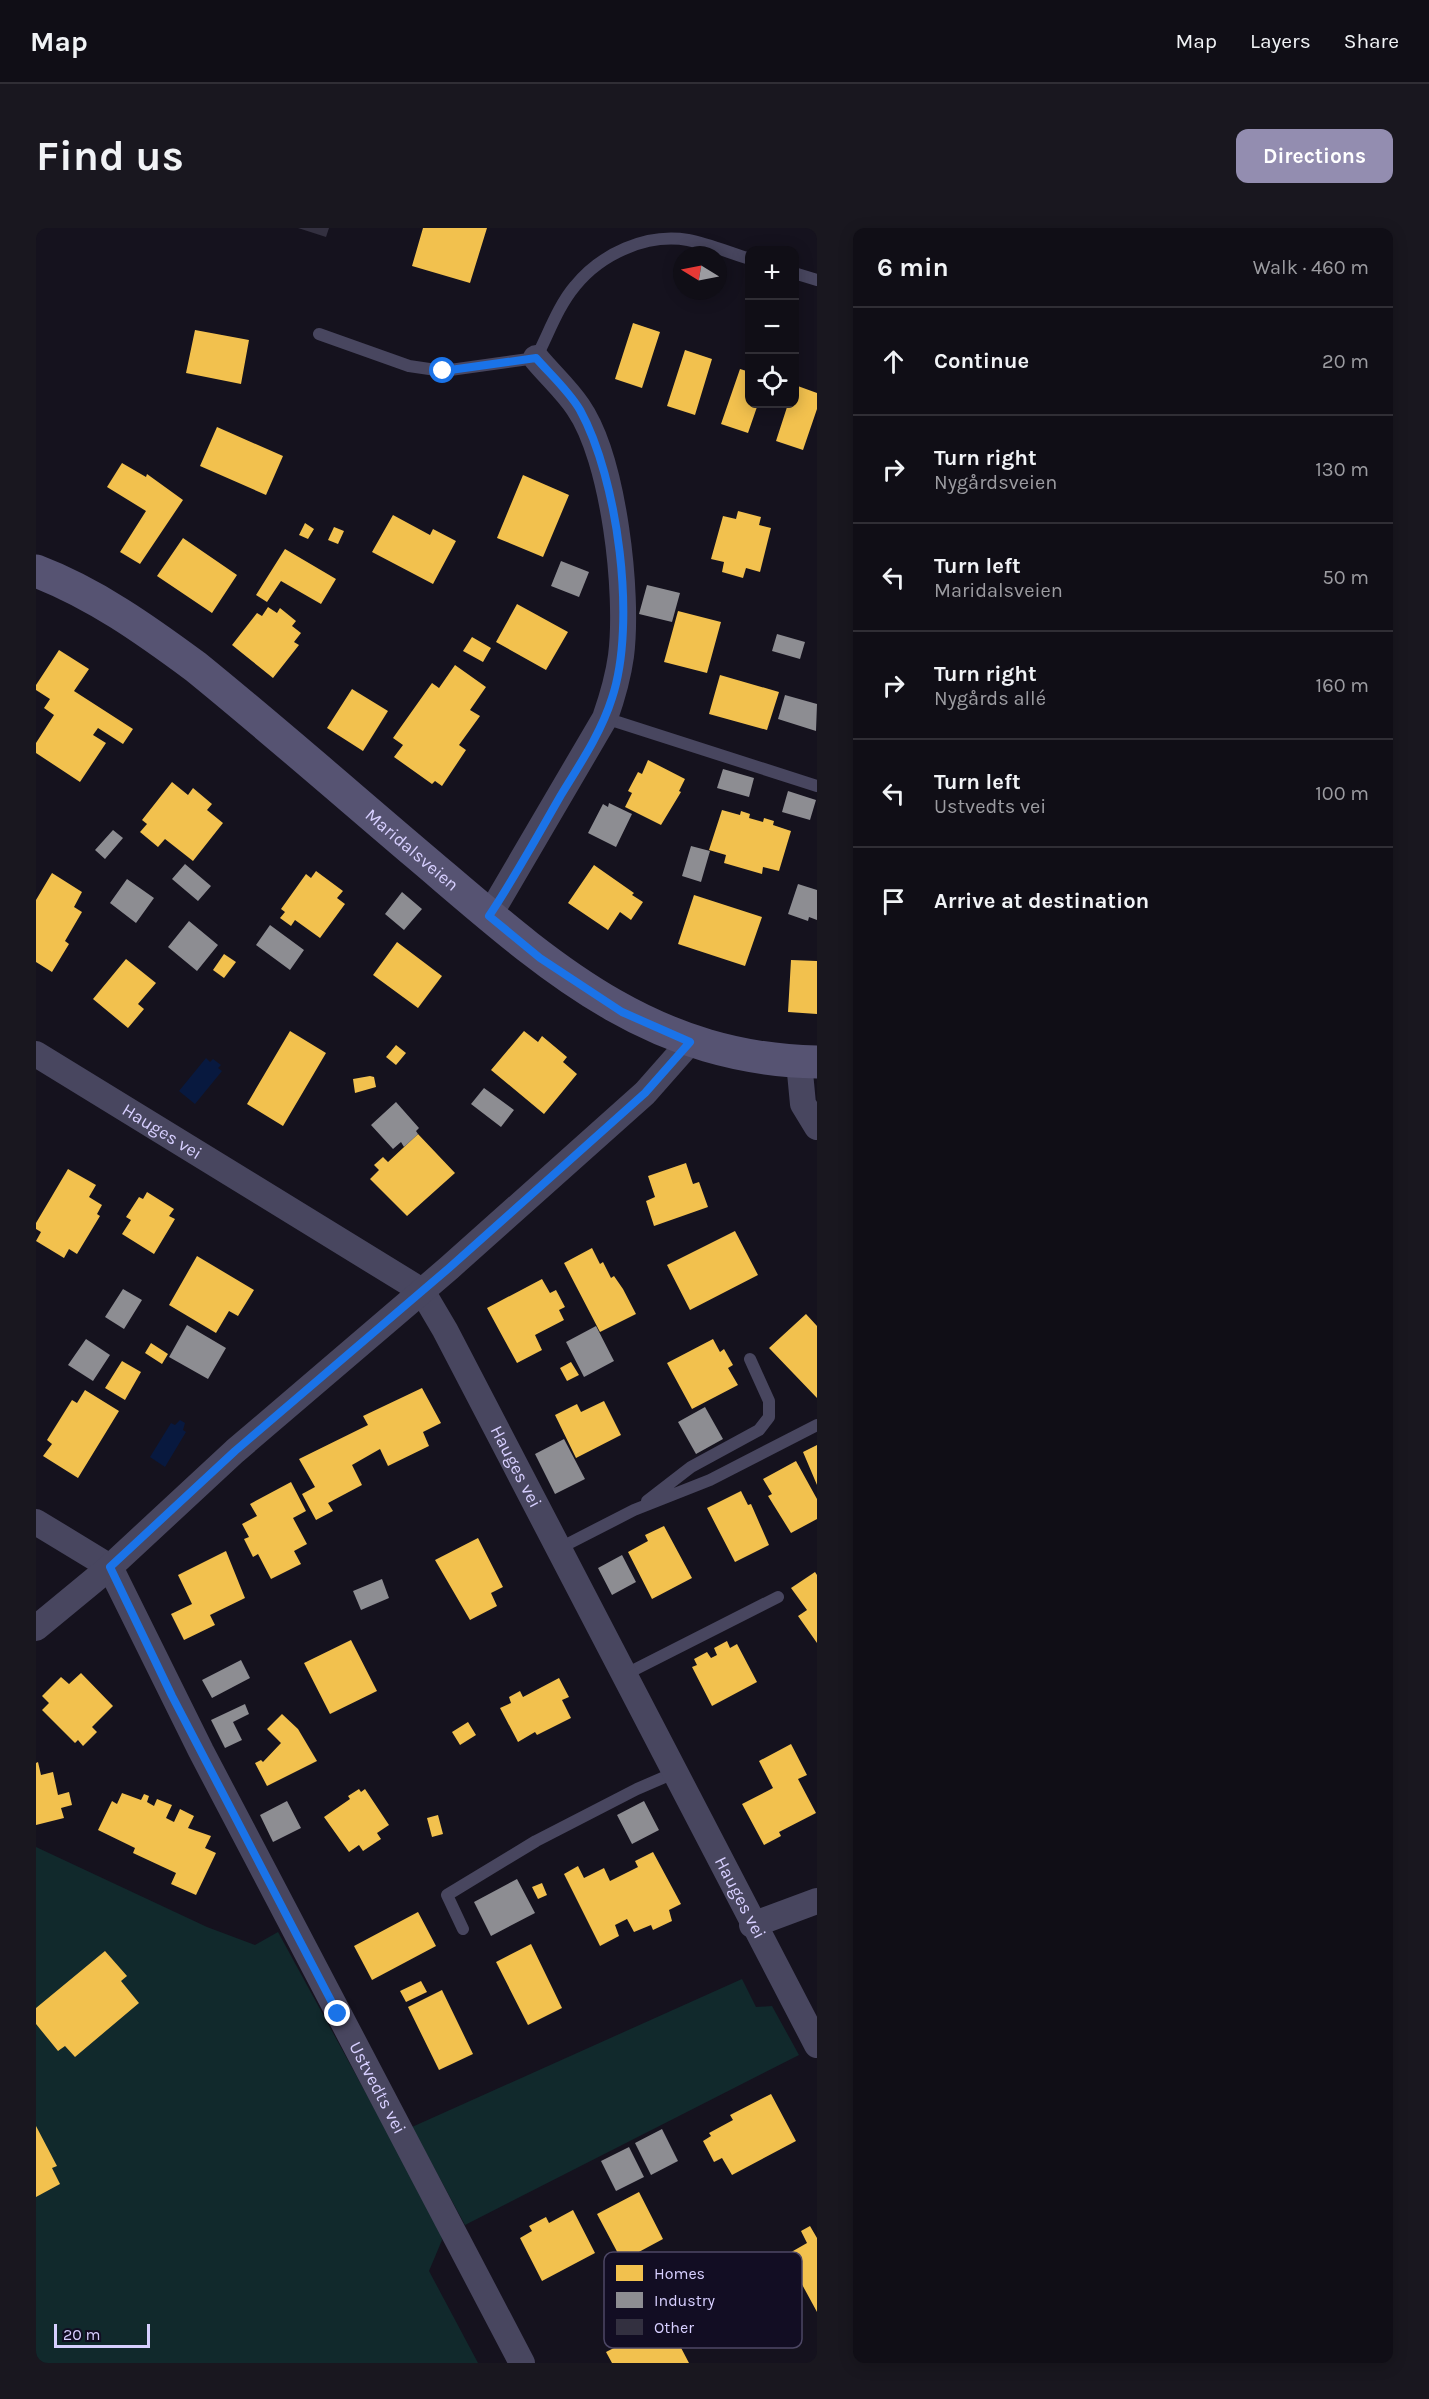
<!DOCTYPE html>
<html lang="en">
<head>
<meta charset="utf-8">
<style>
  :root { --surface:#100e16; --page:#19171f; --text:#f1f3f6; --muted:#9c9ca1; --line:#302e35; --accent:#938db0 }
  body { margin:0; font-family:Karla,sans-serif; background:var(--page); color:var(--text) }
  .controls { position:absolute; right:18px; top:18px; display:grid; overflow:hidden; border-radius:12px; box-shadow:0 3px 15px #0003 }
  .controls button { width:54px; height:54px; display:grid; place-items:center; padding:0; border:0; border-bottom:2px solid var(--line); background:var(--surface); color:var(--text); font:30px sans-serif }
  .compass { position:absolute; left:637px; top:18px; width:54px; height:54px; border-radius:50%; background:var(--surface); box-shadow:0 3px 15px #0003; rotate:280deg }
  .scale { position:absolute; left:18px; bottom:15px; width:96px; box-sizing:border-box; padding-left:6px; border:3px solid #d7cfff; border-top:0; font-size:16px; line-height:21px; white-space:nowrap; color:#d7cfff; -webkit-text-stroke:4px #120d23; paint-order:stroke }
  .stop { position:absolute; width:18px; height:18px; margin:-14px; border:4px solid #1a73e8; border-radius:50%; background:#fff }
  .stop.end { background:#1a73e8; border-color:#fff; box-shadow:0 2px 6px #0008 }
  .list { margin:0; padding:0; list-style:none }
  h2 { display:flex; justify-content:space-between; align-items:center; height:78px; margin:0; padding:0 24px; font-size:26px }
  h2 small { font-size:20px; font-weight:400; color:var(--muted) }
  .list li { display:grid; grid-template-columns:39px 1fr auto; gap:18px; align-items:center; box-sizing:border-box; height:108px; padding:0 24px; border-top:2px solid var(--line) }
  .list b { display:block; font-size:22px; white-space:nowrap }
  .list p { margin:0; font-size:20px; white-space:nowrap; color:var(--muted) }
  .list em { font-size:20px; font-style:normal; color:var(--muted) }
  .icon { flex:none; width:33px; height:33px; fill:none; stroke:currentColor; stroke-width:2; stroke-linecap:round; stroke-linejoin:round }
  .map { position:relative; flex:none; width:781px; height:2135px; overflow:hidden; border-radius:12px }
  header { display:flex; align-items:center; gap:36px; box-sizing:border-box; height:84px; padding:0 30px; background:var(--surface); border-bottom:2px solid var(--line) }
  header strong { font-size:28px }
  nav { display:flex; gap:33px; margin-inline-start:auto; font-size:21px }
  .intro { display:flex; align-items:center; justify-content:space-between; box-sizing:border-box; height:144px; padding:0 36px }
  h1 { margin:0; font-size:42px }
  .button { padding:15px 27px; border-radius:12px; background:var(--accent); color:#fff; font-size:21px; font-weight:700 }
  main { display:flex; gap:36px; padding:0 36px }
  aside { flex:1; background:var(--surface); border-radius:12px; box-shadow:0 3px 15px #0003 }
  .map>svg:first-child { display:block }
  .green { fill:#11292c }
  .water { fill:#08193f }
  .homes { fill:#f2c14e }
  .industry { fill:#8d8d92 }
  .building { fill:#333040 }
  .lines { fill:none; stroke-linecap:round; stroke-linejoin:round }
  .service { stroke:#48465f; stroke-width:12 }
  .minor { stroke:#48465f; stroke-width:26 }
  .secondary { stroke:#565372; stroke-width:33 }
  .route { stroke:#1a73e8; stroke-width:8 }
  .labels { text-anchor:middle; stroke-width:6; stroke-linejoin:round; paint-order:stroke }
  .street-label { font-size:18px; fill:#d7cfff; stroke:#120d23 }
  .key { fill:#120d23; stroke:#4d4765; stroke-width:1.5 }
  .key-label { font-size:16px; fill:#d7cfff }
</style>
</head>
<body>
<header>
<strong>Map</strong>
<nav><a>Map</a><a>Layers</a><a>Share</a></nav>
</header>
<div class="intro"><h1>Find us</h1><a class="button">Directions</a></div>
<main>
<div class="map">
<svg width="781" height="2135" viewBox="0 0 781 2135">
  <rect width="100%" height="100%" fill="#15121e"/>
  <path class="green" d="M0 1619 171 1699 219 1717 242 1704 404 2001 406 2012 393 2043 442 2135H0Z
    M706 1751 720 1779 736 1778 763 1827 429 1997 376 1899Z"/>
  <path class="water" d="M170 830 174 834 177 831 185 837 182 840 186 843 159 876 143 863Z
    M144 1192 149 1195 147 1202 150 1204 129 1239 114 1229 135 1195 139 1197Z"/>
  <path class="homes" d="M387 0H451L434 55 376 38Z
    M597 95 624 104 606 160 579 151Z
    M159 102 213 112 205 156 150 145Z
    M649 122 676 131 659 187 631 178Z
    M704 141 714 144V176H722L712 205 685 196Z
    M759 157 781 165V181L767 222 740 213 752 176H759Z
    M181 199 247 228 230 267 164 238Z
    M86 235 110 249 111 246 147 272 104 336 84 324 110 283 71 259Z
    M487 247 533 267 507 329 461 310Z
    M702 283 725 289 723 297 735 300 724 344 710 340 707 350 686 344 688 334 675 331 687 288 700 291Z
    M357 287 394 307 397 301 420 313 397 356 336 324Z
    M269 295 278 301 272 311 263 307Z
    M298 299 308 303 302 316 292 312Z
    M147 310 201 347 176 385 121 348Z
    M249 321 300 351 285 376 245 353 231 374 220 367Z
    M481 376 532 404 510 442 460 414Z
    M232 379 241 385 244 380 260 393 256 398 265 405 258 414 263 417 237 450 196 417 221 385 226 388Z
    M642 383 685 394 671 445 628 434Z
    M436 409 455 420 447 434 427 423Z
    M23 422 53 441 38 463 97 501 87 516 62 500 57 507 70 515 44 554 0 525V515L18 487 8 480 14 471 0 462V457Z
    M419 437 450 459 434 482 444 488 423 517 430 522 406 558 399 553 396 556 358 529 367 517 357 510 396 455 403 460Z
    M684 447 743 464 731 502 673 486Z
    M316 461 352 483 327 523 291 500Z
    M612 532 649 551 643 563 645 564 625 597 589 579 596 565 592 563 602 544 606 546Z
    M136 554 152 567 157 560 176 576 171 582 187 595 157 633 129 611 122 619 104 604 111 596 106 592Z
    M686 582 704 587 705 583 714 586 713 590 727 594 728 590 738 593 737 597 755 603 743 643 727 639 726 646 688 635 690 627 673 622Z
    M558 637 598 665 596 667 607 674 595 692 584 684 572 702 532 675Z
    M280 643 307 663 301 670 309 676 284 710 259 692 255 698 244 690 249 684 245 681 270 646 275 650Z
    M16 645 46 664 38 679 46 684 29 713 33 716 16 744 0 734V672Z
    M658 667 726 689 709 738 642 716Z
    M361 714 406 748 382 780 337 747Z
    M188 726 200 734 188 750 177 742Z
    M90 731 120 755 102 776 108 781 92 800 57 771Z
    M755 732 781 733V786L752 784Z
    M254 803 290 825 247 898 211 876Z
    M488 803 502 814 506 808 531 829 527 834 541 846 508 886 455 842Z
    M360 817 370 825 360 837 350 829Z
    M334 848 338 849 340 859 319 865 317 851Z
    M382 906 419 945 371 988 334 951 343 942 338 937 347 929 352 934Z
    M650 935 657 956 663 954 672 979 618 998 610 973 619 969 612 948Z
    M32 941 60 957 53 969 66 977 61 986 64 988 41 1026 33 1021 28 1030 0 1013 5 1004 0 1001V995Z
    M111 964 138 981 133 988 139 991 118 1026 86 1006 95 992 90 989 103 969 107 971Z
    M699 1003 722 1047 654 1082 631 1037Z
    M556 1020 564 1036 567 1034 575 1050 578 1048 587 1061 600 1086 564 1104 528 1035Z
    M161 1028 218 1062 202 1088 193 1083 180 1105 133 1077Z
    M506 1051 514 1065 520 1062 529 1079 523 1082 528 1092 499 1107 506 1122 481 1135 451 1080Z
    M770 1086 781 1098V1170L733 1120Z
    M677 1111 684 1124 688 1121 697 1137 692 1140 702 1157 656 1181 631 1135Z
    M115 1115 132 1126 126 1136 109 1125Z
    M86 1133 105 1144 89 1172 69 1160Z
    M535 1134 543 1147 531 1153 524 1140Z
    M386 1160 405 1195 387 1204 393 1218 352 1238 344 1221 316 1237 326 1257 292 1275 297 1283 280 1292 266 1266 279 1259 263 1231 332 1197 327 1188Z
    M49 1162 83 1183 42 1250 7 1228 16 1216 11 1212 36 1172 41 1175Z
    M568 1173 585 1207 540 1230 519 1187 541 1176 545 1184Z
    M781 1217V1257L767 1224Z
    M760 1233 781 1271V1291L755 1305 732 1268 736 1266 727 1251Z
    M255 1254 270 1283 257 1290 271 1316 258 1323 265 1336 235 1351 222 1326 217 1329 208 1311 213 1309 206 1296 221 1288 214 1276Z
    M705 1263 712 1277 715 1276 733 1317 699 1334 671 1280Z
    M628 1298 656 1350 616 1371 592 1324 612 1313 609 1307Z
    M442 1310 467 1359 455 1365 461 1378 434 1392 399 1332Z
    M190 1323 209 1370 174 1387 179 1397 148 1412 135 1386 156 1376 142 1347Z
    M779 1344 781 1347V1415L762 1388 771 1382 755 1360Z
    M315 1412 341 1463 294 1486 268 1435Z
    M691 1413 694 1420 701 1416 721 1454 676 1478 656 1439 661 1437 658 1431 671 1424 675 1430 681 1427 678 1420Z
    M45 1445 77 1478 56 1499 61 1504 47 1518 42 1512 39 1515 6 1482 13 1475 6 1468 25 1449 33 1456Z
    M523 1450 533 1469 526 1472 535 1490 501 1507 499 1504 482 1514 464 1480 475 1475 473 1469 484 1463 487 1469Z
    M246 1486 262 1501 281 1533 231 1558 219 1535 225 1532 227 1534 245 1515 231 1501Z
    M432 1494 440 1507 424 1517 416 1504Z
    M755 1516 771 1547 762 1551 780 1585 743 1604 745 1608 728 1617 706 1576 737 1560 723 1533Z
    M2 1534 5 1547 17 1544 22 1567 33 1564 36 1577 25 1580 28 1590 0 1597V1535Z
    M323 1561 325 1564 329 1561 353 1597 341 1605 345 1611 327 1623 323 1617 313 1624 288 1589 314 1571 312 1568Z
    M86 1565 105 1572 108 1566 113 1568 111 1574 118 1578 121 1571 136 1577 130 1590 138 1594 144 1581 158 1588 152 1600 175 1608 169 1620 180 1625 160 1667 135 1656 140 1645 97 1625 99 1620 62 1602 76 1573 81 1576Z
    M402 1587 407 1606 396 1609 391 1590Z
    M617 1624 645 1676 633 1682 636 1693 617 1702 615 1697 598 1704 591 1691 579 1697 583 1708 564 1718 528 1646 542 1638 548 1650 568 1640 574 1653 602 1639 599 1633Z
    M506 1655 511 1667 502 1671 496 1659Z
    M382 1684 400 1718 336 1752 318 1718Z
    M495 1716 526 1780 492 1797 460 1734Z
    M69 1723 91 1748 85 1753 103 1775 39 1829 29 1818 22 1823 0 1796V1780Z
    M385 1753 391 1764 370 1774 364 1763Z
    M406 1762 437 1826 403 1842 372 1779Z
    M735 1866 760 1913 696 1947 686 1930 678 1934 667 1913 675 1908 673 1905 697 1892 694 1887Z
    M0 1898 21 1938 16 1940 24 1956 0 1969Z
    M603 1964 627 2011 586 2033 561 1986Z
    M537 1982 559 2025 506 2053 484 2010 496 2003 493 1998 510 1989 513 1995Z
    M774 1998 781 2010V2084L750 2027 771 2015 765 2003Z
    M631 2093 653 2135H576L570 2124Z"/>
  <path class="industry" d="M525 333 553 344 543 369 515 358Z
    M611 357 644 365 636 394 603 386Z
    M741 406 769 414 764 431 736 423Z
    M749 467 781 476 780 503 742 491Z
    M687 541 718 550 713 569 681 560Z
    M752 563 780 572 774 592 746 584Z
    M573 575 596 586 580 619 552 605 567 576 572 579Z
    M77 602 87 610 69 631 59 622Z
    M655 618 674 623 665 654 646 648Z
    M149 636 175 658 162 673 136 651Z
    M91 651 118 670 100 695 74 675Z
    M762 656 781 662V692L773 689 772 693 752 686Z
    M366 664 386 681 368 702 349 686Z
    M153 693 182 717 161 743 132 719Z
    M234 697 268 722 254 742 220 717Z
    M448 860 478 882 465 899 435 876Z
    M360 874 383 900 380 903 382 906 368 919 365 914 357 921 335 897Z
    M87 1061 106 1072 88 1101 69 1089Z
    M151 1097 190 1120 172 1151 133 1129Z
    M560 1098 578 1133 548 1149 530 1114Z
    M50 1111 74 1127 57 1153 32 1137Z
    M669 1179 687 1211 660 1226 642 1194Z
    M528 1211 549 1251 519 1266 499 1226Z
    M586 1327 600 1354 576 1367 562 1340Z
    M346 1351 353 1370 325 1382 317 1363Z
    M205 1432 214 1450 176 1470 166 1452Z
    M209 1476 213 1486 197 1494 206 1512 189 1520 175 1492Z
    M251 1573 265 1600 237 1614 224 1587Z
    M608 1573 623 1602 596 1616 581 1587Z
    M481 1651 499 1685 455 1708 438 1674Z
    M626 1901 642 1933 615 1947 599 1915Z
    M593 1919 608 1949 580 1963 565 1933Z"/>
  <path class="building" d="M262 0H293L290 9Z"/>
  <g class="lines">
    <path class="service" d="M758 45 781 52
      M283 106 373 138 407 143 500 130C512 107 522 78 539 58 565 26 610 5 652 12 673 16 694 25 714 31
      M569 490 781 558
      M611 1273 655 1239 723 1202 733 1189V1173L714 1131
      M522 1321 598 1282 674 1252 781 1197
      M588 1447 742 1369
      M427 1701 411 1667 500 1613 601 1561 638 1545"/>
    <g class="minor">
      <path d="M453 688 569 490C576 470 582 450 585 428 593 365 578 231 542 179 530 161 513 146 500 130"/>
      <path id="s1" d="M0 826 386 1063 409 1102 781 1817"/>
      <path d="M763 834 767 876 781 899"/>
      <path id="s2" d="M0 1294 74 1339 165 1523 486 2135"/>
      <path d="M0 1400 74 1339 199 1223 413 1040 609 865 654 814"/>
      <path d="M716 1697 781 1673"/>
    </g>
    <path class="secondary" id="s3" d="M0 343C58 365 110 402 160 439 235 500 308 564 381 626 505 731 608 831 781 834"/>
  </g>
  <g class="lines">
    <path class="route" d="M302 1786 136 1468 74 1339 199 1223 413 1040 609 865 654 814 586 784 504 730 453 688C479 649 502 607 525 567 544 536 565 505 576 470 601 395 582 251 544 182 533 163 514 146 500 130L407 143"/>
  </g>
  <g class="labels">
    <g class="street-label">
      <text dy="6" stroke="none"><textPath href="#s3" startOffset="470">Maridalsveien</textPath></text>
      <text dy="6" stroke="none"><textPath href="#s1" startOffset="148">Hauges vei</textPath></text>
      <text dy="6" stroke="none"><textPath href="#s1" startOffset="652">Hauges vei</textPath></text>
      <text dy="6" stroke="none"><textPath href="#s1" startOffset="1138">Hauges vei</textPath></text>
      <text dy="6" stroke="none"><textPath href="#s2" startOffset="672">Ustvedts vei</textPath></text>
    </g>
  </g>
  <rect x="568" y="2024" width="198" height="96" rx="9" class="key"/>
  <rect x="580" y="2037" width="27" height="16" fill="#f2c14e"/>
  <rect x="580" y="2064" width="27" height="16" fill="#8d8d92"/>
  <rect x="580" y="2091" width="27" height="16" fill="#333040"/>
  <g class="key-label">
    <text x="618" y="2051">Homes</text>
    <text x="618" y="2078">Industry</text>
    <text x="618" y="2105">Other</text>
  </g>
</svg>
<div class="controls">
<button>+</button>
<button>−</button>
<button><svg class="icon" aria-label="locate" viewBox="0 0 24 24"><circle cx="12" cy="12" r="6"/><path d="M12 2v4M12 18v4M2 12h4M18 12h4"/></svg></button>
</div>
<svg class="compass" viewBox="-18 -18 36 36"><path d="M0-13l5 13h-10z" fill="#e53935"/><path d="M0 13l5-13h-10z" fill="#9c9ca1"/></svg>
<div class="scale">20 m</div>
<div class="stop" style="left:407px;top:143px"></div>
<div class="stop end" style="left:302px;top:1786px"></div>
</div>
<aside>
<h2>6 min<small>Walk · 460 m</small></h2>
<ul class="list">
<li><svg class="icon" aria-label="ahead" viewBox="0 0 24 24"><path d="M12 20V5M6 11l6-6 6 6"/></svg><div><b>Continue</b></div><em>20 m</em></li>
<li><svg class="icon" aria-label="right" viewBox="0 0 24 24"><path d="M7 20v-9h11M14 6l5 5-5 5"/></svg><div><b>Turn right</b><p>Nygårdsveien</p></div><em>130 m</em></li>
<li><svg class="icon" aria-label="left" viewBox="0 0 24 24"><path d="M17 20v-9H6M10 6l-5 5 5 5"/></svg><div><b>Turn left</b><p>Maridalsveien</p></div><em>50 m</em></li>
<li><svg class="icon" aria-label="right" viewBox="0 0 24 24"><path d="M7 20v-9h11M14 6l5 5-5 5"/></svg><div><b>Turn right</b><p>Nygårds allé</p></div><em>160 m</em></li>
<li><svg class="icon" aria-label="left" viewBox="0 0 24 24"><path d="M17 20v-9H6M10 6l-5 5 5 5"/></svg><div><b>Turn left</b><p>Ustvedts vei</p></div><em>100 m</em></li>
<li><svg class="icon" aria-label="arrive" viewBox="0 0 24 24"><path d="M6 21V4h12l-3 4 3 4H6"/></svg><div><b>Arrive at destination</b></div></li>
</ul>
</aside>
</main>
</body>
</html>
